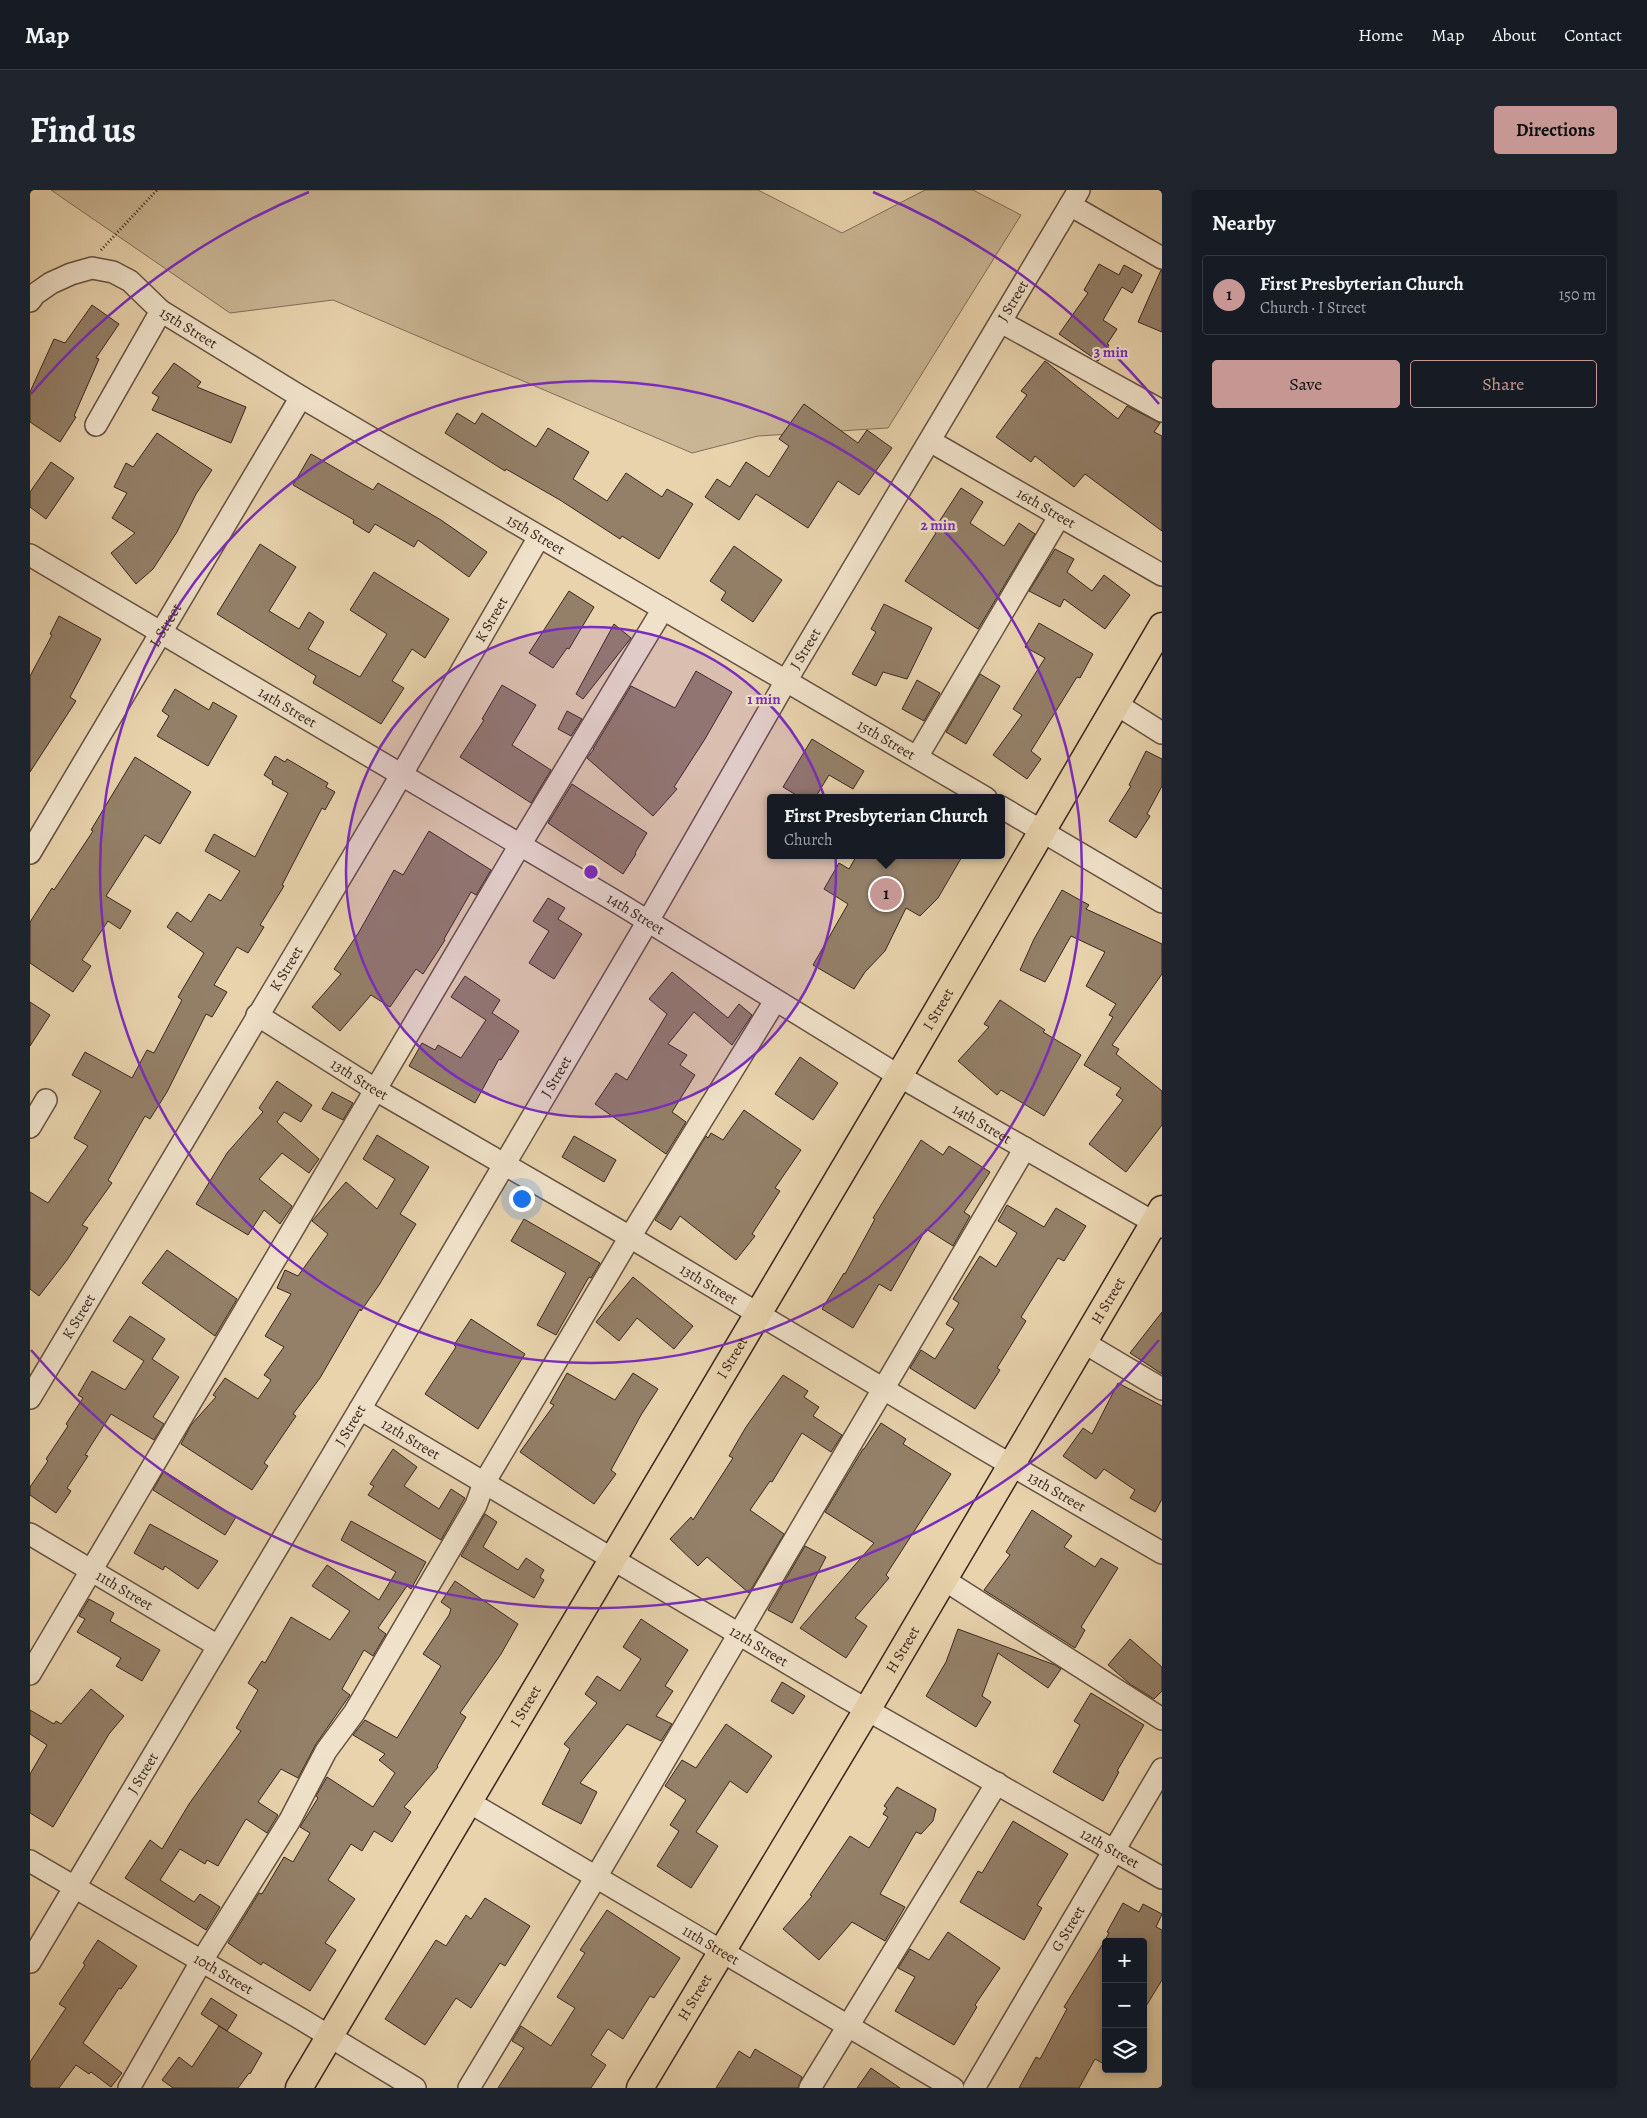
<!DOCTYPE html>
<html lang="en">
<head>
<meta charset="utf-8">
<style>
  :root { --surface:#171b24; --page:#20242c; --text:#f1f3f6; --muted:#9ea1a6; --line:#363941; --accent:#c59692 }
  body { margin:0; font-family:Alegreya,serif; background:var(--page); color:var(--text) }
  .controls { position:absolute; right:15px; bottom:15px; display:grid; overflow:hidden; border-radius:5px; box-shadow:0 2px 8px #0003 }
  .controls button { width:45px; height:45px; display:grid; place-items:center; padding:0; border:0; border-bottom:1px solid var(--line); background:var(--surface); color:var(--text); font:25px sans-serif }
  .you { position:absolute; left:491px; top:1008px; width:18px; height:18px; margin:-12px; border:4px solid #fff; border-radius:50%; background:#1a73e8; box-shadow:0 0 0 8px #1a73e833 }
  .badge { display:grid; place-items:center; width:32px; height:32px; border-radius:50%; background:var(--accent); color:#111; font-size:16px; font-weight:700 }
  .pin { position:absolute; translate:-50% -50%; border:2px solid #fff; box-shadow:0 1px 5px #0006 }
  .popup { position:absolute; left:737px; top:604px; width:238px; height:65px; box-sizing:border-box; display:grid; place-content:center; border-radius:5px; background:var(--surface); filter:drop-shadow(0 1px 4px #0005); font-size:16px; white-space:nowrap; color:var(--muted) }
  .popup b { font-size:19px; color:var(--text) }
  .popup::after { content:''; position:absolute; left:50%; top:100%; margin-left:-10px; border:10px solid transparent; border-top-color:var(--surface) }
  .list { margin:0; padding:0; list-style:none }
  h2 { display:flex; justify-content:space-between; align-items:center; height:65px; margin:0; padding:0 20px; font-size:21px }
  h2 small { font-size:16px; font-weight:400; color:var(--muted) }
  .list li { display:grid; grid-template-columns:32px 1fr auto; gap:15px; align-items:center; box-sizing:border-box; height:80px; margin:0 10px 10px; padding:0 10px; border:1px solid var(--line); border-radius:5px }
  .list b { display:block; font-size:19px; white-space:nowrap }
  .list p { margin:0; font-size:16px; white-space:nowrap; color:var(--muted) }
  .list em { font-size:16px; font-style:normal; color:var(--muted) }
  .actions { display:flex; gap:10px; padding:15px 20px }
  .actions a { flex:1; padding:11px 0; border:1px solid var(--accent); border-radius:5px; text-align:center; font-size:18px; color:var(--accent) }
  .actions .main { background:var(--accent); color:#111 }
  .icon { flex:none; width:28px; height:28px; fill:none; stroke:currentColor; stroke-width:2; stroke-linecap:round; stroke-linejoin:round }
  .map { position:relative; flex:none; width:1132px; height:1898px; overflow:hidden; border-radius:5px }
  header { display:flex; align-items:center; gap:30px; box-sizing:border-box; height:70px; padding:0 25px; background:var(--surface); border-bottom:1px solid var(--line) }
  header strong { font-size:24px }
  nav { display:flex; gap:28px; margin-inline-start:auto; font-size:18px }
  .intro { display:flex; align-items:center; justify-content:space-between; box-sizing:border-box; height:120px; padding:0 30px }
  h1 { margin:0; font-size:35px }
  .button { padding:12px 22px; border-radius:5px; background:var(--accent); color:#111; font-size:18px; font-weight:700 }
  main { display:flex; gap:30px; padding:0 30px }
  aside { flex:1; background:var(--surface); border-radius:5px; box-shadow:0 2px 8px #0003 }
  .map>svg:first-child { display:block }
  .green { fill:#cab695; stroke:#826e5a }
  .building { fill:#948069; stroke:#3a261f }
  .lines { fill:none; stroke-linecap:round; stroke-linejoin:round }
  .minor-casing { stroke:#665142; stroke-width:24 }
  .major-casing { stroke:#3a261f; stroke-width:29 }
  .path { stroke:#3a261f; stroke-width:3; stroke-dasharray:1 2.5; stroke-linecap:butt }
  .minor { stroke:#f0e2ca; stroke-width:21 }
  .major { stroke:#e8d3ad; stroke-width:26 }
  .ring { fill:none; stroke:#7b2cbf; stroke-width:2.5 }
  .labels { text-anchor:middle; stroke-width:4.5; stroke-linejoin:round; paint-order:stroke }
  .street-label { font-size:15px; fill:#3a261f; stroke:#f0e2ca }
  .centre { fill:#7b2cbf; stroke:#f0e2ca; stroke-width:2.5 }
  .ring-label { font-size:15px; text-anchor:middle; font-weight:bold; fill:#7b2cbf; stroke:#f0e2ca; stroke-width:4.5; stroke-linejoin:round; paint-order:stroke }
</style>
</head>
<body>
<header>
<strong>Map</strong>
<nav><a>Home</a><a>Map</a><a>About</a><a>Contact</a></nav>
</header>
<div class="intro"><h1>Find us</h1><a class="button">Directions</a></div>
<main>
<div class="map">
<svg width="1132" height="1898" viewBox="0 0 1132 1898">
  <rect width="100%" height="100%" fill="#e8d3ad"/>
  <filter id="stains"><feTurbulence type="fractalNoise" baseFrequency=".004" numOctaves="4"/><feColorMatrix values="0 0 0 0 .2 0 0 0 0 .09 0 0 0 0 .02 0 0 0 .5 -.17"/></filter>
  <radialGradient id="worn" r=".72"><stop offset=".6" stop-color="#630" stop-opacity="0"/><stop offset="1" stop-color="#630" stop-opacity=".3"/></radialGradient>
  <path class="green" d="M21 0H728L812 43 895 0H943L991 25 858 238 728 246 662 263 303 110 200 123Z"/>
  <path class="building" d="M1069 74 1089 85 1094 75 1112 85 1102 103 1092 97 1073 130 1087 139 1077 154 1079 155 1068 171 1029 144 1058 103 1054 100Z
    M1131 80H1132V142L1108 132Z
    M62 115 89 134 66 168 69 169 44 226 46 227 30 252 0 232V202L24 149 35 153Z
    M1015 171 1088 229 1097 216 1130 233 1124 242 1132 246V341L1055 284 1044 297 1005 266 1001 272 966 247 997 205 991 201Z
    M144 173 171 192 167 197 216 217 201 253 122 220 129 207 122 203Z
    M774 214 828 253 837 240 862 258 829 305 808 291 778 338 726 304 709 330 675 307 687 289 700 297 716 272 739 287 759 256 749 249Z
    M427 223 445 234 452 223 506 257 518 238 559 262 543 289 577 311 596 283 632 307 637 299 663 314 629 369 592 346 590 349 530 310 476 279 475 281 415 243Z
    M127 243 182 280 166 304 147 342 123 379 106 394 81 363 105 343 82 328 97 303 84 297 96 273 103 277Z
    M281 264 343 300 348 293 411 330 457 362 439 387 388 350 384 357 345 334 339 343 323 333 324 330 263 295Z
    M21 272 44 288 16 329 0 317V302Z
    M931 298 953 312 940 333 974 356 989 333 1005 344 948 439 875 391 906 343 903 341Z
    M230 354 266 377 239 421 269 439 279 422 294 432 278 459 330 487 357 444 320 420 344 382 419 429 395 468 382 459 362 491 374 498 351 534 283 493 286 486 187 424Z
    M704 356 752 390 723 432 691 410 696 402 680 391Z
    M1025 359 1044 369 1037 382 1062 401 1074 385 1100 405 1075 439 1034 409 1030 417 999 401Z
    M539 401 564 417 539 459 537 458 523 478 499 463Z
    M854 414 902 438 877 489 853 482 846 496 822 484 846 442 841 439Z
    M29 426 71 449 40 507 46 511 0 582V486L22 445 20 444Z
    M1009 433 1063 464 1050 488 1047 487 1001 561 1011 569 997 589 963 565 992 525 983 519 1015 468 995 457Z
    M584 434 601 448 553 509 546 504Z
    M666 481 702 502 675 549 644 597 647 599 623 626 557 568 564 559H563L601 496 645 518Z
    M950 484 970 496 936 554 916 542Z
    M887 490 910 503 894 531 872 519Z
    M472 495 506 515 482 555 521 580 501 613 430 567 454 530 452 529Z
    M145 499 179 520 183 512 207 526 178 576 127 546 139 526 132 521Z
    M537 521 552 529 541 546 528 539Z
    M782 549 834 581 823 599 799 585 785 608H771L753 597Z
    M1116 561 1132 569V596L1117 624 1120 626 1106 648 1079 631 1101 596 1099 595Z
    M245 566 255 572 257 569 298 593 296 597 305 602 295 620 292 618 252 695 254 696 230 735 234 737 218 763 207 757 184 795 197 802 182 827 176 824 137 902 120 929 115 926 78 990 82 993 52 1035 58 1038 37 1070 9 1106 0 1099V1002L18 1013 58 956 44 948 71 901 42 885 55 862 102 888 117 860 124 863 152 810 148 807 174 763 137 737 147 722 161 732 179 704 191 711 210 681 175 661 184 644 225 667 258 603 242 594 243 591 234 585Z
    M105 567 161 602 130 654 115 645 76 706 101 721 90 739 78 731 52 770 61 776 43 802 0 773V732L22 698 24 700 63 641 61 640Z
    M542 594 617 643 605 663 606 664 593 684 518 633Z
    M399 641 461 680 446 705 441 702 414 749 415 750 393 784 386 779 360 817 341 805 310 841 282 817 311 784 304 779 329 742 364 680 373 685Z
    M827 665H933L908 708 890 726 876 718 855 761 835 782 824 799 783 775 818 714 794 699 809 673 819 679Z
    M1032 700 1059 715 1056 719 1132 754V784L1082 855 1089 859 1086 864 1132 901V935L1096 982 1059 954 1093 910 1086 905 1091 898 1054 875 1083 827 1079 825 1086 814 1056 796 1075 762 1041 746 1015 792 990 780 1004 749Z
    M518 708 535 718 528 729 552 744 524 789 499 773 519 741 503 731Z
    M642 782 698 828 709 814 722 825 702 855 664 822 638 854 657 865 650 875 665 885 642 922 656 932 636 964 565 914 586 883 597 890 637 824 619 809Z
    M435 786 470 810 462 823 489 841 471 870 469 869 445 913 379 876 392 853 405 860 408 855 431 868 456 830 421 807Z
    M970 810 1015 840 1013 842 1051 865 1014 926 971 900 967 905 928 871 959 837 954 834Z
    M0 812 20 825 0 856Z
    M770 867 808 893 783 930 745 904Z
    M247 891 282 915 271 932 254 922 247 932 289 969 279 983 252 963 229 989 262 1016 250 1034 234 1020 218 1045 166 1014 197 963 233 922 229 918Z
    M302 902 323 913 313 930 292 919Z
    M714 920 771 960 745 998 750 1001 722 1044 725 1046 706 1070 650 1026 641 1040 625 1030 676 946 678 948 681 943 693 950Z
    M347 945 399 977 370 1024 386 1034 349 1095 331 1121 330 1119 290 1188 263 1224 266 1226 234 1273 238 1276 222 1300 151 1254 161 1235 186 1207 183 1205 195 1188 228 1209 241 1190 234 1185 254 1157 235 1146 261 1104 247 1098 255 1080 268 1086 298 1044 282 1031 316 992 347 1019 365 989 333 969Z
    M544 946 586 970 574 992 532 967Z
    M891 950 913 965 919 956 960 982 934 1022 940 1026 923 1056 896 1039 861 1101 849 1094 823 1138 792 1119 814 1083 815 1084 845 1029 843 1028Z
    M977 1015 1014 1037 1026 1018 1056 1036 1034 1071 1028 1068 991 1127 996 1131 967 1178 970 1180 945 1219 880 1178 891 1160 905 1169 924 1139 916 1134 929 1113 923 1109 950 1066 966 1077 987 1043 968 1031Z
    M494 1029 570 1073 561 1088 559 1087 526 1145 507 1135 536 1083 481 1051Z
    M137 1060 207 1109 185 1146 112 1093Z
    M603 1087 663 1136 644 1159 607 1128 589 1151 566 1132Z
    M1132 1122V1184L1100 1163Z
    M100 1126 135 1149 122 1169 149 1187 123 1227 134 1234 124 1250 81 1224 55 1265 58 1266 37 1298 41 1301 26 1323 0 1305V1297L18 1271 16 1269 38 1236 36 1234 53 1208 48 1205 62 1181 95 1200 114 1171 83 1151Z
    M441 1129 495 1164 448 1239 395 1204 426 1157 424 1155Z
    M537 1183 585 1210 603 1183 628 1199 611 1225 581 1280 586 1284 564 1314 490 1262 524 1215 520 1213Z
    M753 1185 778 1201 774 1207 789 1217 783 1226 812 1245 801 1262 772 1243 742 1292 740 1291 720 1320 754 1344 719 1403 677 1367 668 1376 640 1349 661 1327 663 1330 703 1268 699 1266 716 1237Z
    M1088 1193 1132 1216V1309L1125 1322 1100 1308 1105 1300 1074 1279 1066 1289 1033 1266 1053 1238 1062 1244Z
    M851 1233 876 1249 873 1254 921 1284 856 1385 859 1388 825 1428 837 1436 816 1468 770 1438 844 1353 795 1322 833 1259H834Z
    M363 1259 387 1277 374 1296 409 1319 421 1299 435 1308 411 1350 338 1305 344 1296 340 1294Z
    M134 1281 206 1327 195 1345 123 1300Z
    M1002 1320 1042 1346 1034 1357 1065 1377 1071 1368 1088 1378 1051 1437 1055 1440 1045 1458 954 1400 980 1365 976 1362Z
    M455 1324 467 1332 453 1357 488 1380 496 1368 514 1380 510 1387 514 1390 504 1408 431 1366Z
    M321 1331 396 1372 381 1399 377 1396 348 1438 356 1444 343 1466 334 1460 312 1499 320 1505 286 1554 268 1588 251 1579 228 1612 248 1625 237 1643 216 1629 188 1676 177 1670 175 1674 150 1659 130 1690 164 1712 170 1704 190 1717 176 1740 95 1688 120 1650 132 1659 159 1614 211 1541 206 1538 228 1500 218 1493 232 1471 235 1473 261 1427 300 1450 320 1421 282 1396 297 1375 349 1410 366 1382 311 1350Z
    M120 1334 188 1371 168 1399 135 1376 133 1380 104 1363Z
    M775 1356 796 1367 762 1433 738 1420Z
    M425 1391 488 1434 471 1464 430 1523 436 1527 407 1576 408 1577 374 1617 381 1622 362 1652 344 1641 332 1661 321 1654 298 1690 325 1709 295 1753 306 1760 280 1801 233 1772 231 1775 198 1753 229 1703 232 1704 254 1667 263 1672 280 1643 270 1637 288 1608 286 1606 297 1587 343 1617 365 1583 349 1570 355 1564 323 1545 335 1530 367 1548 411 1476 393 1464 419 1425 421 1419 411 1412Z
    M59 1409 84 1423 80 1431 130 1460 112 1491 86 1476 91 1468 47 1442 55 1429 49 1426Z
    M611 1429 658 1460 635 1496 643 1501 626 1526 642 1534 631 1551 597 1534 550 1593 567 1602 551 1634 512 1614 540 1559 534 1554 567 1513 555 1504 567 1486 590 1501 611 1469 593 1457Z
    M928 1439 1025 1475 1031 1479 1018 1498 968 1463 952 1506 961 1512 946 1537 896 1506 916 1472Z
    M1100 1449 1132 1477V1501L1124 1509 1100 1494 1078 1475Z
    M752 1492 775 1506 763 1524 741 1511Z
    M61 1499 94 1526 79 1544 23 1637 0 1623V1584L17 1555 0 1544V1520L24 1534 26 1531 31 1534Z
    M1061 1503 1114 1535 1087 1581 1089 1582 1073 1611 1023 1582 1050 1535 1044 1531Z
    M696 1534 742 1566 717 1603 700 1591 666 1642 688 1656 661 1698 627 1676 649 1641 640 1635 656 1610 635 1596 652 1570 666 1578Z
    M867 1597 906 1619 903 1631 891 1644 886 1642 850 1704 875 1717 855 1751 822 1732 789 1770 753 1739 782 1706 780 1705 820 1646 839 1658 858 1627 853 1624 857 1618 854 1616Z
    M983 1631 1038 1664 1007 1715 1012 1718 994 1750 930 1712 948 1681 952 1683Z
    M455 1708 500 1736 475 1776 470 1773 441 1818 426 1808 395 1855 355 1829 406 1750 416 1756 436 1725 441 1729Z
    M1093 1713 1109 1722 1113 1714 1132 1724 1126 1737 1132 1740V1790L1113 1821V1752H1076V1875L1065 1869 1049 1898H989L1006 1867 1010 1869 1037 1819 1034 1817 1074 1752 1079 1743 1077 1742Z
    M577 1720 650 1768 624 1808 620 1806 593 1849 578 1839 561 1865 576 1875 561 1898H468L494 1858 482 1851 491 1836 521 1856 545 1818 527 1807 555 1763 550 1760Z
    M918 1742 970 1778 945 1815 947 1817 924 1855 865 1821 885 1787 868 1778 880 1759 899 1770Z
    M68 1750 107 1776 91 1799 89 1798 53 1853 92 1883 81 1897 61 1882 59 1884 46 1875 29 1898H0V1872L36 1818 29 1814 55 1775 53 1773Z
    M181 1808 207 1825 197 1841 171 1824Z
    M189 1836 232 1863 220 1884 219 1883 208 1898H143L132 1890 149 1867 162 1877Z
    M725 1859 772 1887 768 1898H686L709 1861 720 1868Z
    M841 1878 870 1898H827Z"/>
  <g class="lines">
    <defs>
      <g id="minor">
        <path d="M1040 15 1132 68"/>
        <path id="s1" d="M0 111 5 104 21 93 41 84 62 78 83 82 100 91 131 121 271 207 956 608"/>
        <path d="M971 132 1132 221"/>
        <path d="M66 235 131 121"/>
        <path id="s2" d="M900 251 1132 385"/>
        <path id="s3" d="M0 365 590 714 869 886 1132 1037"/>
        <path d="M1086 514 1132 543"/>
        <path d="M887 567 1029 327"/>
        <path d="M971 617 1132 712"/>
        <path id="s4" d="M0 663 271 207"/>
        <path id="s5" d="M227 825 346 900 600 1047 952 1258 1132 1363"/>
        <path d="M0 937 16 910"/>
        <path d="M1053 1152 1132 1199"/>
        <path id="s6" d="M0 1208 355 613 509 347"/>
        <path id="s7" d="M330 1219 813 1506 1132 1688"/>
        <path id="s8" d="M0 1344 188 1456"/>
        <path d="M913 1389 1132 1529"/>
        <path d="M0 1484 490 655 633 419"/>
        <path id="s9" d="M439 1612 923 1898"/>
        <path id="s10" d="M0 1671 271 1829 385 1898"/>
        <path id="s11" d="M0 1772 330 1219 618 731 756 491 1049 0"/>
        <path d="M99 1898 171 1772 260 1630 296 1561 324 1523 446 1315 454 1293 600 1047 745 811"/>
        <path d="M439 1898 566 1687 995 958"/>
        <path d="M780 1898 967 1593"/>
        <path id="s12" d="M944 1898 1132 1579"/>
      </g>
      <g id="major">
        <path id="s13" d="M269 1898 869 886 1132 436"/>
        <path id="s14" d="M610 1898 837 1520 1132 1019"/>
      </g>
    </defs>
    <use href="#minor" class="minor-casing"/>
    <use href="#major" class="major-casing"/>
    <path class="path" d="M71 60 127 0"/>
    <use href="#minor" class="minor"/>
    <use href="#major" class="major"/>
  </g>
  <circle cx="561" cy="682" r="245" fill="#7b2cbf" fill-opacity=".12"/>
  <g class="ring">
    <circle cx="561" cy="682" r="245"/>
    <circle cx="561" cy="682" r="491"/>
    <path d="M1129 1150A736 736 0 0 1 1 1160M1 204A736 736 0 0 1 279 2M843 2A736 736 0 0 1 1129 214"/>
  </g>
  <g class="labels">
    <g class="street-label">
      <text dy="5" stroke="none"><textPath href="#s11" startOffset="1930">J Street</textPath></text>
      <text dy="5" stroke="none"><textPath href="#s1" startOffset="188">15th Street</textPath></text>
      <text dy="5" stroke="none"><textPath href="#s2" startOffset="134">16th Street</textPath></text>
      <text dy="5" stroke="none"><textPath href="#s1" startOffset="592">15th Street</textPath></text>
      <text dy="5" stroke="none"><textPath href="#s6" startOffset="905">K Street</textPath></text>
      <text dy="5" stroke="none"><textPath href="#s4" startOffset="265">L Street</textPath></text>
      <text dy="5" stroke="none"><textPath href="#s11" startOffset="1525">J Street</textPath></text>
      <text dy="5" stroke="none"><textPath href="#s3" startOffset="299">14th Street</textPath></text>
      <text dy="5" stroke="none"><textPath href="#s1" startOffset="998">15th Street</textPath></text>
      <text dy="5" stroke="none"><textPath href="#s3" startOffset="704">14th Street</textPath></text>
      <text dy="5" stroke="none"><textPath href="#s6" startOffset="500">K Street</textPath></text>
      <text dy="5" stroke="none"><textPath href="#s13" startOffset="1254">I Street</textPath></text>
      <text dy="5" stroke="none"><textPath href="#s11" startOffset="1030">J Street</textPath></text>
      <text dy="5" stroke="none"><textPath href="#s5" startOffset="121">13th Street</textPath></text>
      <text dy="5" stroke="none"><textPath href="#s3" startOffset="1109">14th Street</textPath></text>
      <text dy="5" stroke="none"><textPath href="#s5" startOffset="526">13th Street</textPath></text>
      <text dy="5" stroke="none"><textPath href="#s14" startOffset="916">H Street</textPath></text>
      <text dy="5" stroke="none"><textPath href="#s6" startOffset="95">K Street</textPath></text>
      <text dy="5" stroke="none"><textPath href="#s13" startOffset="849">I Street</textPath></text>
      <text dy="5" stroke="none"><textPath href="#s11" startOffset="625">J Street</textPath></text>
      <text dy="5" stroke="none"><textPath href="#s7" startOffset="59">12th Street</textPath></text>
      <text dy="5" stroke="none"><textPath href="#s5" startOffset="931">13th Street</textPath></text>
      <text dy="5" stroke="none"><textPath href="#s8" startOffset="110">11th Street</textPath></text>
      <text dy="5" stroke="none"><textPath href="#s7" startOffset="464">12th Street</textPath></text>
      <text dy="5" stroke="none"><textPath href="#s14" startOffset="511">H Street</textPath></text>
      <text dy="5" stroke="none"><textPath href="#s13" startOffset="444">I Street</textPath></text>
      <text dy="5" stroke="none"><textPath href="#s11" startOffset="220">J Street</textPath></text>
      <text dy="5" stroke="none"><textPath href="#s7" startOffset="869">12th Street</textPath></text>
      <text dy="5" stroke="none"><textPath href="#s12" startOffset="185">G Street</textPath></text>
      <text dy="5" stroke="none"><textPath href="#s9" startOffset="281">11th Street</textPath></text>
      <text dy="5" stroke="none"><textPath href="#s10" startOffset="224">10th Street</textPath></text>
      <text dy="5" stroke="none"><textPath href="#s14" startOffset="106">H Street</textPath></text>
    </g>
  </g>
  <circle cx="561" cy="682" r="8" class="centre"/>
  <g class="ring-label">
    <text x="1081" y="167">3 min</text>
    <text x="908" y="340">2 min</text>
    <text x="734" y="514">1 min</text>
  </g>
  <rect width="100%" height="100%" filter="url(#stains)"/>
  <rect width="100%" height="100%" fill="url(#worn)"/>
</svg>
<div class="controls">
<button>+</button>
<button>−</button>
<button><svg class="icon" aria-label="layers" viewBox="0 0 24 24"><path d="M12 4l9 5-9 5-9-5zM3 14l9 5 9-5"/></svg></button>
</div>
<div class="you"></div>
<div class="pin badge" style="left:856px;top:704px">1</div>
<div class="popup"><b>First Presbyterian Church</b>Church</div>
</div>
<aside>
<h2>Nearby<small></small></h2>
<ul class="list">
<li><span class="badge">1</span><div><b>First Presbyterian Church</b><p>Church · I Street</p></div><em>150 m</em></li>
</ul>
<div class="actions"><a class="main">Save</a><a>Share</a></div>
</aside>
</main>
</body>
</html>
